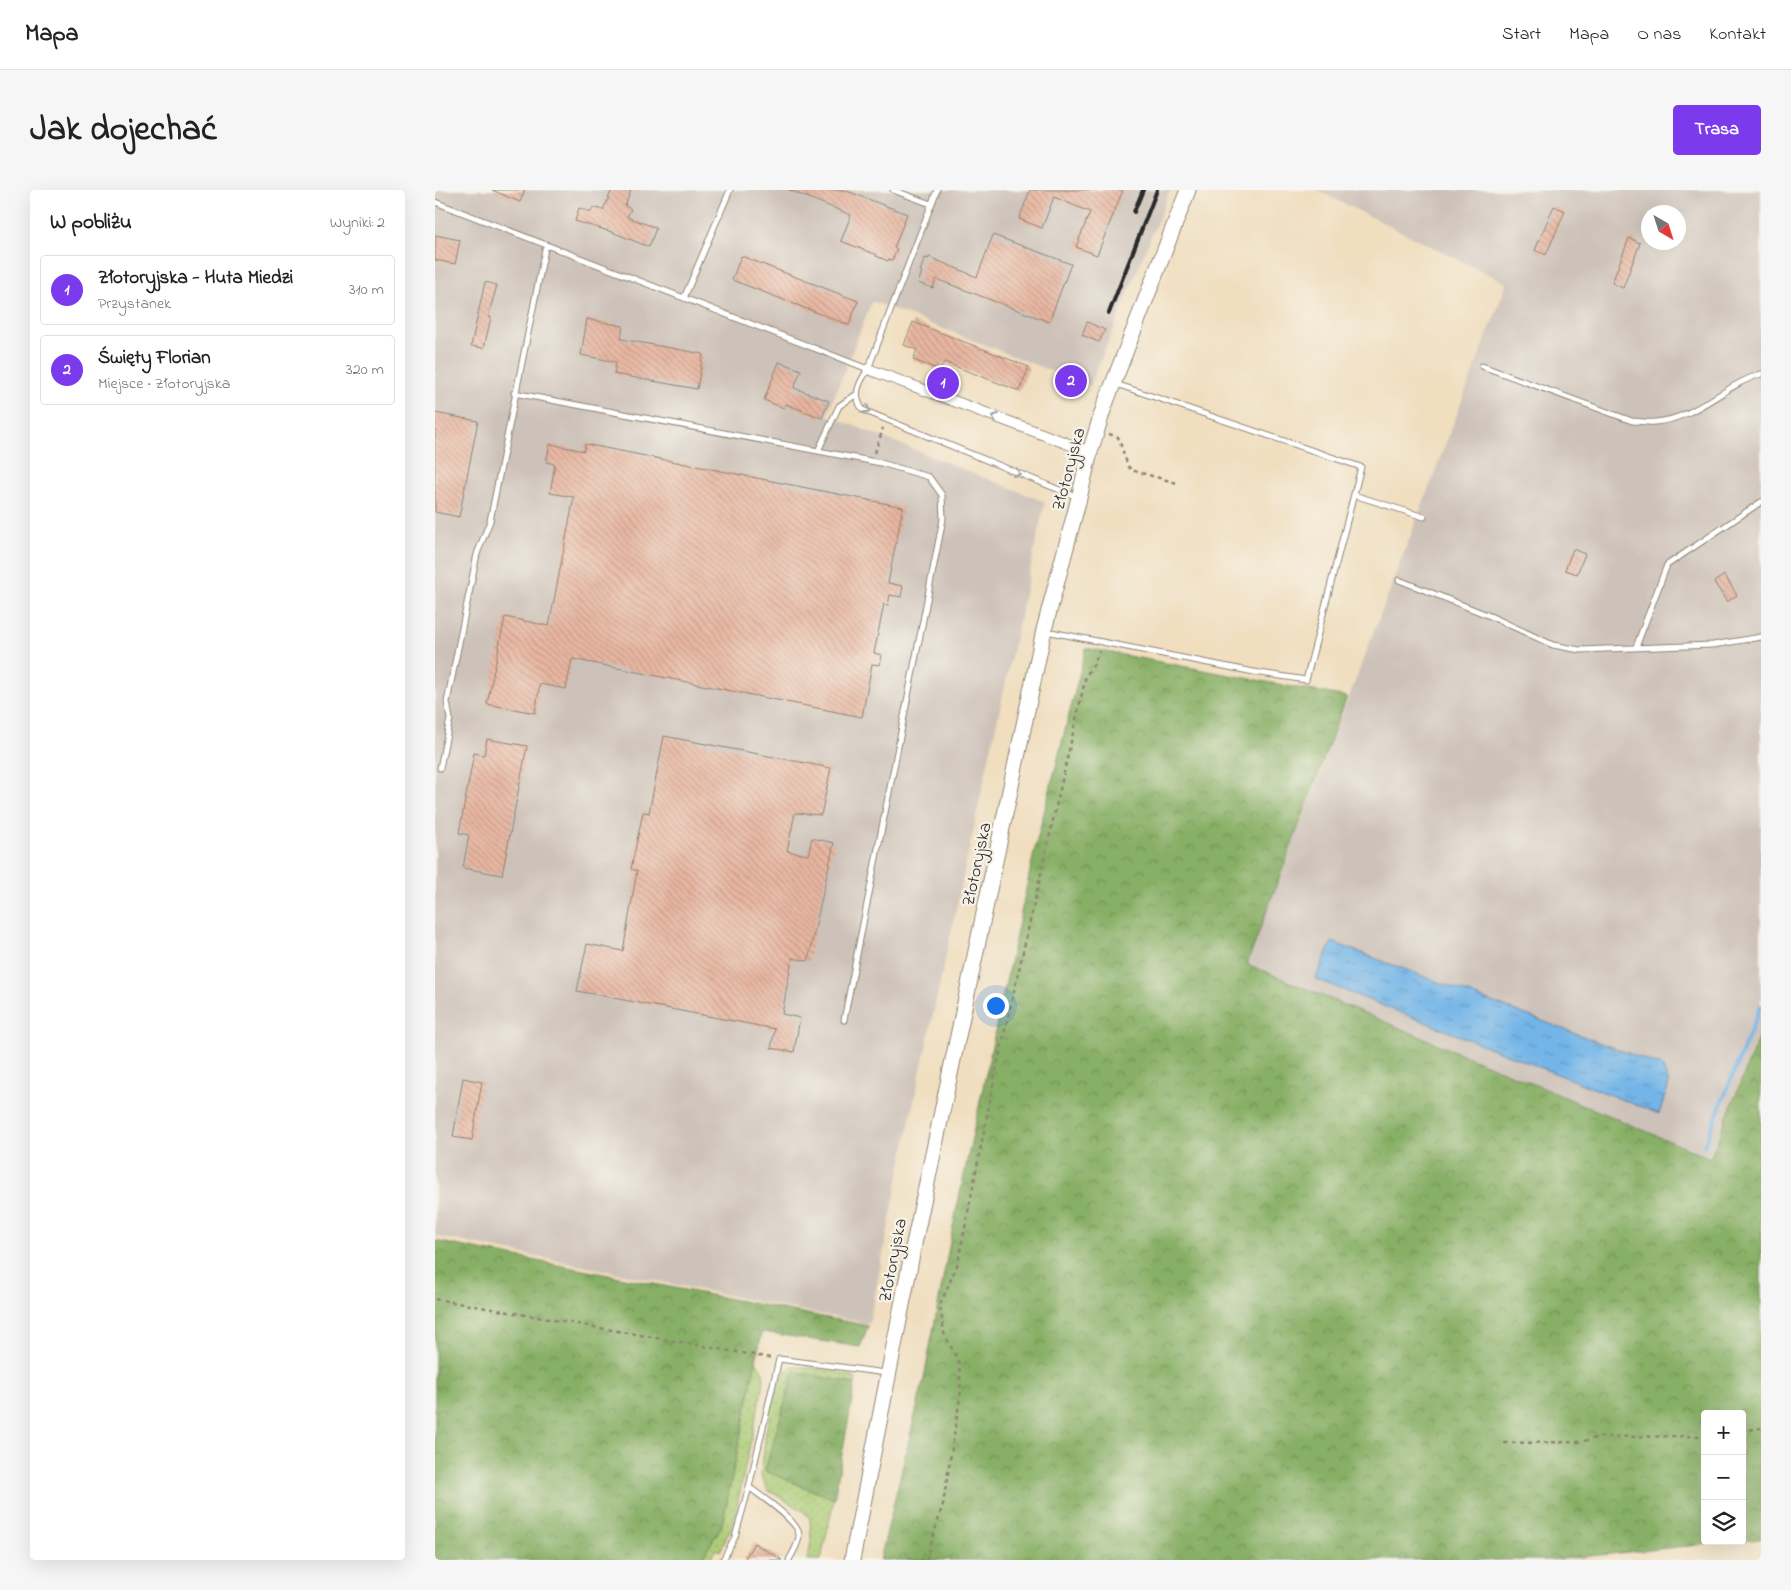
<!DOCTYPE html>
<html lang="pl">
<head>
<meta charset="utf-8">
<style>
  :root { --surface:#fff; --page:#f6f6f6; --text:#222; --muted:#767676; --line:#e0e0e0; --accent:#7c3aed }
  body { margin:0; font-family:"Indie Flower",sans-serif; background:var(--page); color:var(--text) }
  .controls { position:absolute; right:15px; bottom:15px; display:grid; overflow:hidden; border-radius:5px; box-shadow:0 5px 20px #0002 }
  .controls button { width:45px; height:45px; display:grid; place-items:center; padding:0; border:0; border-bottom:1px solid var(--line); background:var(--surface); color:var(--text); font:25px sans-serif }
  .compass { position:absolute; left:1206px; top:15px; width:45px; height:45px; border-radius:50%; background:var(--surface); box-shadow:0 5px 20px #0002; rotate:141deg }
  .you { position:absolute; left:560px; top:815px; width:18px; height:18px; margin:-12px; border:4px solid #fff; border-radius:50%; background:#1a73e8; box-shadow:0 0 0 8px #1a73e833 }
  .badge { display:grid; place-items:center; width:32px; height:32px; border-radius:50%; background:var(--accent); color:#fff; font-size:16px; font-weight:700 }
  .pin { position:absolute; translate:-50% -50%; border:2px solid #fff; box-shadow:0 1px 5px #0006 }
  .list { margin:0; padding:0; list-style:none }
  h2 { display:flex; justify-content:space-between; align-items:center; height:65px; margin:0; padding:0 20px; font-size:21px }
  h2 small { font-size:16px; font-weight:400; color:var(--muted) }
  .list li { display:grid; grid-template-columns:32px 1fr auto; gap:15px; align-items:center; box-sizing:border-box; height:70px; margin:0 10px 10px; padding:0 10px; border:1px solid var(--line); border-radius:5px }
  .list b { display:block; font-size:19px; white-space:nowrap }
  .list p { margin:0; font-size:16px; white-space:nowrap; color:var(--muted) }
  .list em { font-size:16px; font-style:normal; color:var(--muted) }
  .icon { flex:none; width:28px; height:28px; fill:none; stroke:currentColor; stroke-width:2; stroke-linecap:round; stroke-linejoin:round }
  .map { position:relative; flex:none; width:1326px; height:1370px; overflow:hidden; border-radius:5px }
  header { display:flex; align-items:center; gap:30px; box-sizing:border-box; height:70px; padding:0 25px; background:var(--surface); border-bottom:1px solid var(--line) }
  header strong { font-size:24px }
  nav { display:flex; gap:28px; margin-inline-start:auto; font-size:18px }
  .intro { display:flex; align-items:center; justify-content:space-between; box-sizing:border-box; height:120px; padding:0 30px }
  h1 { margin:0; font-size:35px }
  .button { padding:12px 22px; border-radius:5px; background:var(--accent); color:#fff; font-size:18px; font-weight:700 }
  main { display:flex; gap:30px; padding:0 30px }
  aside { flex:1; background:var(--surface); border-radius:5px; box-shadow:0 5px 20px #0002 }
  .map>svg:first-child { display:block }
  .industrial { fill:#cdc2b9; fill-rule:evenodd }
  .grass { fill:url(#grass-dots); stroke:#6a7b4f }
  .forest { fill:url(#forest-crowns); stroke:#596d48 }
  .water { fill:url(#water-ripples); stroke:#4f708a }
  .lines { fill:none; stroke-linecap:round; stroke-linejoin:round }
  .stream { stroke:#73b5e8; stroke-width:4 }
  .building { fill:url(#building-back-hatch) }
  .lane-casing { stroke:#8e8475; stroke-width:7 }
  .street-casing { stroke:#8e8475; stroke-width:12 }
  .secondary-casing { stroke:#8e8475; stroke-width:17 }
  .path { stroke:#8e8475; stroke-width:2.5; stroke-dasharray:4 4; stroke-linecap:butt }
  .lane { stroke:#fff; stroke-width:5 }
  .street { stroke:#fff; stroke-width:10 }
  .secondary { stroke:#fff; stroke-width:15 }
  .rail { stroke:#2b2b2b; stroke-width:4 }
  .oneway { stroke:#a0a0a0 }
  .labels { text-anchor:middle; stroke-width:4.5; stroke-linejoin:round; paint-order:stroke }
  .street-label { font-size:18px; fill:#2b2b2b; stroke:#f7f3e8 }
</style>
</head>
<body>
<header>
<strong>Mapa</strong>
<nav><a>Start</a><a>Mapa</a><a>O nas</a><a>Kontakt</a></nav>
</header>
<div class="intro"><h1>Jak dojechać</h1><a class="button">Trasa</a></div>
<main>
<aside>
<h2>W pobliżu<small>Wyniki: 2</small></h2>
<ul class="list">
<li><span class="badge">1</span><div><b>Złotoryjska - Huta Miedzi</b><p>Przystanek</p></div><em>310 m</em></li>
<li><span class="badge">2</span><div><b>Święty Florian</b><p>Miejsce · Złotoryjska</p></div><em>320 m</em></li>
</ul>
</aside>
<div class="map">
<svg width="1326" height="1370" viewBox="0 0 1326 1370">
  <defs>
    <pattern id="grass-dots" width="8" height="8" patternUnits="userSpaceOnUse" patternTransform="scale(1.25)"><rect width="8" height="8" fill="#aacb73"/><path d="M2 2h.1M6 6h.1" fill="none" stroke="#92ae64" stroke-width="1.8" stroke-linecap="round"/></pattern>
    <pattern id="forest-crowns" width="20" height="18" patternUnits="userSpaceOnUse" patternTransform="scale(1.25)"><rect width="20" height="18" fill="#87af65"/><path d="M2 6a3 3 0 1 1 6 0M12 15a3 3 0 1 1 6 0" fill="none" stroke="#6f8f53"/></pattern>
    <pattern id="water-ripples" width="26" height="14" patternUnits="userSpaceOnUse" patternTransform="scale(1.25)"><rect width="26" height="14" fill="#73b5e8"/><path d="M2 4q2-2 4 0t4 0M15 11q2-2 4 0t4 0" fill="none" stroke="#5f93bc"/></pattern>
    <pattern id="building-back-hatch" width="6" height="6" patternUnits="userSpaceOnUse" patternTransform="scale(1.25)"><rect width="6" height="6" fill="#e9b7a2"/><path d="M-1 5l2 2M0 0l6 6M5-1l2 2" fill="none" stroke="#bd9584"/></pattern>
  </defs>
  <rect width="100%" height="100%" fill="#f7f3e8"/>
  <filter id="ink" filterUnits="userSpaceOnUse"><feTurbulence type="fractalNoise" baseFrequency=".02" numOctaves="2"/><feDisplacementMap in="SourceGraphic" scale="10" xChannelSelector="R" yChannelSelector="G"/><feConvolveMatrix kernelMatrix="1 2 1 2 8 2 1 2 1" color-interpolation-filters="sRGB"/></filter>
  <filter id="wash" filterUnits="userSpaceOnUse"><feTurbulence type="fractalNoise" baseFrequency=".0096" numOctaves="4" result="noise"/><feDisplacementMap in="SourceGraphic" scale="20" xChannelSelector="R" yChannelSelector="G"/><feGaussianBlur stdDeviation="1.12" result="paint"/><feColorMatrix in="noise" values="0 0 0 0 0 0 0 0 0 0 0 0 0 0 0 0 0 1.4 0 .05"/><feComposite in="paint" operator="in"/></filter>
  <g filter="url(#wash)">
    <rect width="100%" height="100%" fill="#f0debf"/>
    <path class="industrial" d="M0 0H735L655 196 437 111 392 225 610 312 475 930 434 1134 0 1046Z
      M881 0H1326V838L1274 967 812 774 1072 93ZM1214 22H1244V52H1214Z"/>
    <path class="grass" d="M321 1171 328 1182 329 1190 298 1334 285 1361 281 1359 274 1370H266L287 1335Z
      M357 1177C377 1177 402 1180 421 1189L420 1194 359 1182 330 1281 399 1309 386 1370H373L376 1350 375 1329 368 1321 333 1300 326 1286 331 1241 343 1191 351 1180Z"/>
    <path class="forest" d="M651 458 912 507 812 774 1275 968 1326 841V1349L1307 1351V1224H1270V1351H1303L1116 1370H445L489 1188 519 1031 600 658Z
      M0 1051 433 1136 425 1157 327 1142 287 1335 266 1370H0Z
      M359 1181 420 1194 399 1309 330 1281Z"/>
    <path class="water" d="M897 752 1227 876 1234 894 1224 924 880 789Z"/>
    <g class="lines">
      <path class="stream" d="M1269 956 1326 816"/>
    </g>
    <g id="blocks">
      <path class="building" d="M57 0H90L85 12Z
        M177 0H196L190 16 196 19 192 27 221 38 214 57 177 42 140 31 144 18 156 22 158 17 168 20Z
        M354 0H409L472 24 459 58 462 59 457 70 454 69 453 71 441 66 442 65 406 51 416 25Z
        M595 0H688L662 65 641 57 655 22 619 7 607 38 584 29Z
        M1119 16 1130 21 1111 65 1100 60Z
        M0 45 25 50 20 74 0 70Z
        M558 45 636 74 614 132 501 89 498 98 483 93 487 82 485 81 490 68 493 69 494 67 542 87Z
        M1194 48 1205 53 1188 98 1177 93Z
        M306 66 423 111 414 135 297 90Z
        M50 92 62 95 53 127H56L49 158 36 156Z
        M152 129 188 136 186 149 268 164 262 199 179 184 181 172 146 165Z
        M478 132 594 177 584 201 509 172 505 180 478 170 482 160 469 155Z
        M652 132 670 140 664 152 647 145Z
        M344 172 366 180 359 198 394 211 387 228 351 214 349 218 329 210Z
        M0 223 43 231 24 327 0 322Z
        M115 254 149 261 150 254 468 317 453 393 468 396 466 407 455 405 453 415 449 414 439 463 447 465 445 475 437 474 427 527 137 469 131 499 105 494 100 523 52 514 70 427 114 436 139 307 115 303 120 274 111 272Z
        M1138 359 1150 364 1142 384 1130 380Z
        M1289 385 1302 405 1292 412 1279 392Z
        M229 546 396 578 386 625 360 623 352 661 373 665 377 648 399 653 373 771 357 768 347 824 365 828 359 862 336 858 340 839 142 801 152 754 188 761 202 681 196 679 208 622 214 623Z
        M52 549 92 556 67 685 28 678 34 645 24 643 39 563 49 565Z
        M28 888 47 892 37 950 18 947Z
        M319 1353 347 1370H309Z"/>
    </g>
  </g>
  <g filter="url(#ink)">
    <use href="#blocks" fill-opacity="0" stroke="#8e8475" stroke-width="1"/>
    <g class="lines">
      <defs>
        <path id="lane" d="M458 0 496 14
          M502 0 433 179C424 193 417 205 428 220L642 307
          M0 12 433 179
          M249 108 295 0
          M1047 176 1197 231C1204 231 1213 233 1220 232 1261 229 1289 195 1326 184
          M79 203 446 273 494 287 507 305 508 329 409 830
          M383 261 404 216 422 204
          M919 305 989 327
          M964 390 1055 426 1118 455 1145 460 1278 455 1326 447
          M611 441 819 482 871 490 926 277 681 194
          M1201 457 1232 375 1326 312
          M5 578 15 529 12 512 42 364 55 331 111 54
          M314 1297C325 1306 364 1331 364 1345 364 1354 358 1362 354 1370
          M288 1370 300 1347 314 1297 344 1169 451 1183"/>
        <path id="street" d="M433 179 655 262"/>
        <path id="secondary" d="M417 1370 479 1054 609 440 644 308 655 262 669 217 753 0"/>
      </defs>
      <use href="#lane" class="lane-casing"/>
      <use href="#street" class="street-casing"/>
      <use href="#secondary" class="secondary-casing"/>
      <path class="path" d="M674 244 683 247 693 276 696 280 742 293
        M440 263 448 238
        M0 1109 336 1168
        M1307 1241 1326 1238
        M1069 1253 1145 1252 1164 1247 1270 1246
        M491 1370 508 1314 526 1201 524 1173 509 1143 505 1115 523 1073 561 880 651 486 660 472 664 461"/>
      <use href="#lane" class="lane"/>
      <use href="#street" class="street"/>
      <use href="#secondary" class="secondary"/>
      <path class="rail" d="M699 22 708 0
        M674 123 722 0"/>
    </g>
    <defs><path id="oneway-chevron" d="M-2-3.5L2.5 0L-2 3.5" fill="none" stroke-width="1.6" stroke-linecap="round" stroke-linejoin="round" transform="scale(1.25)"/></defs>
    <g class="oneway">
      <use href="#oneway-chevron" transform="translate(432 220) rotate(31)"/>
      <use href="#oneway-chevron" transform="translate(560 227) rotate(-160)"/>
      <use href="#oneway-chevron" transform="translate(582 283) rotate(22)"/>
    </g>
  </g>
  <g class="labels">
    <g class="street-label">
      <text transform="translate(633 279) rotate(-75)" y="6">Złotoryjska</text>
      <text transform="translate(541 674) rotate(-78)" y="6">Złotoryjska</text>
      <text transform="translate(457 1070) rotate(-79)" y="6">Złotoryjska</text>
    </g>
  </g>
</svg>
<div class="controls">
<button>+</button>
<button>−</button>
<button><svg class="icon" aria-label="layers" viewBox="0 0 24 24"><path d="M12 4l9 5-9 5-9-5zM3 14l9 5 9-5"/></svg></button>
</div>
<svg class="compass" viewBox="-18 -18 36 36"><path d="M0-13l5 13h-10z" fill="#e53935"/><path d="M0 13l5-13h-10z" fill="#767676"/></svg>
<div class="you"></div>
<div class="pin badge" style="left:508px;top:193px">1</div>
<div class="pin badge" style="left:636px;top:191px">2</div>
</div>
</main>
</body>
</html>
